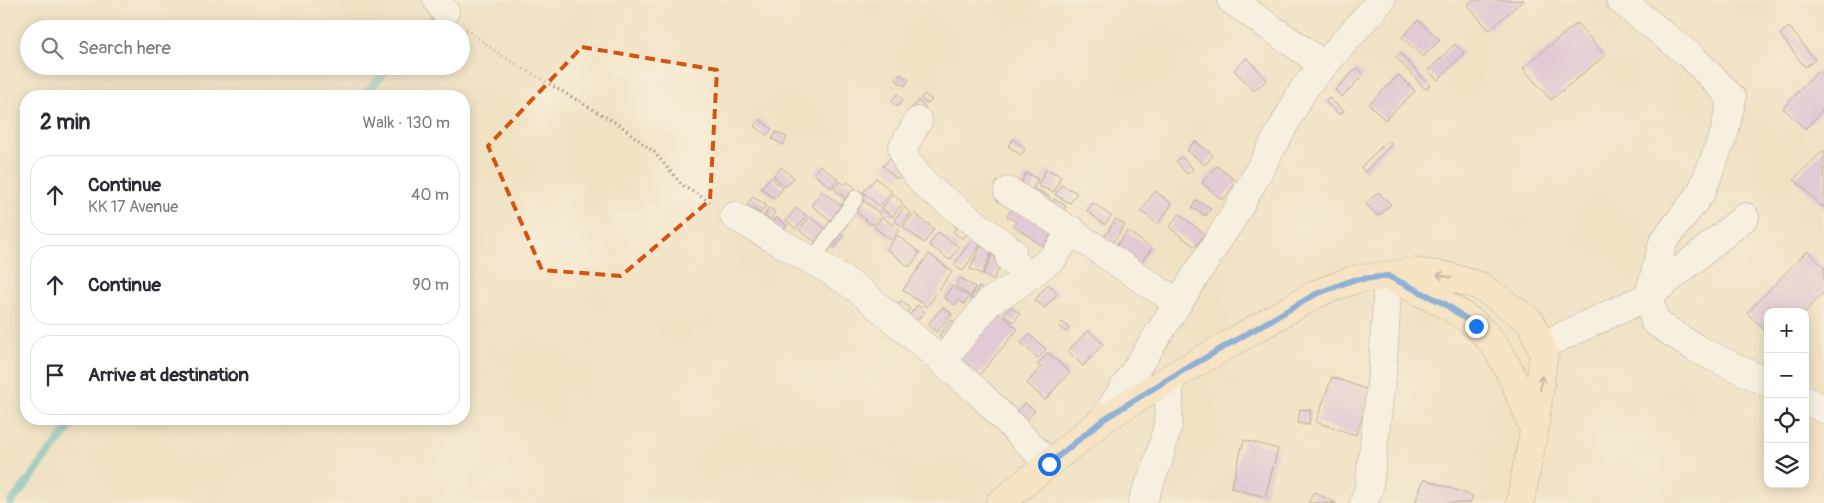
<!DOCTYPE html>
<html lang="en">
<head>
<meta charset="utf-8">
<style>
  :root { --surface:#fff; --page:#f7f7f7; --text:#2b2b33; --muted:#7c7c81; --line:#e1e1e2 }
  body { margin:0; font-family:Pangolin,sans-serif; background:var(--page); color:var(--text) }
  .controls { position:absolute; right:15px; bottom:15px; display:grid; overflow:hidden; border-radius:10px; box-shadow:0 2px 12px #0003 }
  .controls button { width:45px; height:45px; display:grid; place-items:center; padding:0; border:0; border-bottom:1px solid var(--line); background:var(--surface); color:var(--text); font:25px sans-serif }
  .stop { position:absolute; width:15px; height:15px; margin:-11px; border:4px solid #1a73e8; border-radius:50%; background:#fff }
  .stop.end { background:#1a73e8; border-color:#fff; box-shadow:0 1px 5px #0008 }
  .list { margin:0; padding:0; list-style:none }
  h2 { display:flex; justify-content:space-between; align-items:center; height:65px; margin:0; padding:0 20px; font-size:21px }
  h2 small { font-size:16px; font-weight:400; color:var(--muted) }
  .list li { display:grid; grid-template-columns:32px 1fr auto; gap:15px; align-items:center; box-sizing:border-box; height:80px; margin:0 10px 10px; padding:0 10px; border:1px solid var(--line); border-radius:20px }
  .list b { display:block; font-size:19px; white-space:nowrap }
  .list p { margin:0; font-size:16px; white-space:nowrap; color:var(--muted) }
  .list em { font-size:16px; font-style:normal; color:var(--muted) }
  .icon { flex:none; width:28px; height:28px; fill:none; stroke:currentColor; stroke-width:2; stroke-linecap:round; stroke-linejoin:round }
  .map { position:relative; flex:none; width:1824px; height:503px; overflow:hidden }
  .search { position:absolute; background:var(--surface); box-shadow:0 2px 12px #0003; left:20px; top:20px; width:450px; height:55px; display:flex; align-items:center; gap:12px; box-sizing:border-box; padding:0 18px; border-radius:28px; color:var(--muted); font-size:19px }
  .panel { position:absolute; background:var(--surface); box-shadow:0 2px 12px #0003; left:20px; top:90px; width:450px; height:335px; border-radius:20px }
  .map>svg:first-child { display:block }
  .lines { fill:none; stroke-linecap:round; stroke-linejoin:round }
  .stream { stroke:#49b7c2; stroke-width:8 }
  .building { fill:#cface8 }
  .lane-casing { stroke:#706b61; stroke-width:17 }
  .street-casing { stroke:#706b61; stroke-width:29 }
  .secondary-casing { stroke:#706b61; stroke-width:29 }
  .path { stroke:#706b61; stroke-width:3; stroke-dasharray:1 4; stroke-linecap:butt }
  .lane { stroke:#fff; stroke-width:15 }
  .street { stroke:#fff; stroke-width:28 }
  .secondary { stroke:#fce6c4; stroke-width:28 }
  .oneway { stroke:#948878 }
  .route { stroke:#1a73e8; stroke-width:6 }
  .marked { fill:none; stroke:#d5540f; stroke-width:4; stroke-dasharray:10 6; stroke-linejoin:round }
</style>
</head>
<body>
<div class="map">
<svg width="1824" height="503" viewBox="0 0 1824 503">
  <rect width="100%" height="100%" fill="#fcf5e5"/>
  <filter id="ink" filterUnits="userSpaceOnUse"><feTurbulence type="fractalNoise" baseFrequency=".02" numOctaves="2"/><feDisplacementMap in="SourceGraphic" scale="10" xChannelSelector="R" yChannelSelector="G"/><feConvolveMatrix kernelMatrix="1 2 1 2 8 2 1 2 1" color-interpolation-filters="sRGB"/></filter>
  <filter id="wash" filterUnits="userSpaceOnUse"><feTurbulence type="fractalNoise" baseFrequency=".0096" numOctaves="4" result="noise"/><feDisplacementMap in="SourceGraphic" scale="20" xChannelSelector="R" yChannelSelector="G"/><feGaussianBlur stdDeviation="1.12" result="paint"/><feColorMatrix in="noise" values="0 0 0 0 0 0 0 0 0 0 0 0 0 0 0 0 0 1.4 0 .05"/><feComposite in="paint" operator="in"/></filter>
  <g filter="url(#wash)">
    <rect width="100%" height="100%" fill="#f1e2c4"/>
    <g class="lines">
      <path class="stream" d="M424 29 439 12
        M363 96 390 66
        M11 503 76 419"/>
    </g>
    <g id="blocks">
      <path class="building" d="M1473 0H1524L1489 30 1467 5Z
        M1418 20 1440 40 1423 57 1402 37Z
        M1577 23 1605 55 1551 100 1523 68Z
        M1789 27 1815 60 1805 67 1780 34Z
        M1455 44 1464 53 1438 80 1428 71Z
        M1400 53 1430 85 1425 89 1396 57Z
        M1247 58 1267 80 1254 91 1234 70Z
        M1357 68 1364 74 1342 97 1335 90Z
        M1818 71 1824 76V109L1805 129 1783 108Z
        M900 74 909 80 905 86 896 80Z
        M1399 75 1415 91 1385 120 1369 104Z
        M897 94 903 100 897 107 891 101Z
        M924 94 932 100 928 104 921 98Z
        M1329 98 1344 111 1340 115 1325 102Z
        M918 101 926 108 920 115 912 108Z
        M759 119 772 129 767 135 754 126Z
        M776 132 787 137 783 145 772 139Z
        M1013 139 1025 149 1021 155 1008 146Z
        M1388 140 1392 144 1365 172 1361 167Z
        M1195 141 1213 155 1205 165 1187 150Z
        M1824 150V208L1794 179Z
        M893 155 907 167 897 179 883 166Z
        M1182 157 1193 169 1187 174 1176 161Z
        M820 165 838 179 831 188 814 174Z
        M1217 166 1237 182 1222 200 1202 183Z
        M781 167 794 178 786 187 773 176Z
        M1046 169 1061 176 1054 192 1038 186Z
        M1026 173 1038 179 1029 198 1017 192Z
        M770 177 783 188 774 199 761 188Z
        M876 178 892 192 879 206 863 192Z
        M840 181 845 185 848 182 856 189 847 200 834 189Z
        M1062 185 1077 193 1070 203 1055 195Z
        M1037 190 1050 197 1044 208 1031 201Z
        M822 191 843 207 832 221 811 205Z
        M1155 191 1172 204 1158 224 1141 211Z
        M1378 192 1391 204 1378 216 1366 204Z
        M893 194 903 203 892 217 881 208Z
        M753 197 766 205 760 214 747 205Z
        M861 199 881 214 872 225 853 209Z
        M1019 199 1057 226 1043 246 1013 225 1016 222 1007 216Z
        M1054 199 1066 206 1061 216 1048 208Z
        M1196 200 1211 208 1206 216 1192 208Z
        M1093 203 1111 216 1105 225 1087 211Z
        M904 207 911 213 901 226 894 220Z
        M769 208 775 212 770 220 764 216Z
        M796 208 807 216 796 229 786 220Z
        M914 213 934 229 924 243 903 227Z
        M1179 214 1205 234 1195 247 1169 227Z
        M776 217 787 226 781 233 770 224Z
        M810 217 827 230 817 243 799 230Z
        M882 217 899 230 891 240 874 227Z
        M1116 219 1125 225 1112 243 1104 237Z
        M960 221 970 229 963 239 953 232Z
        M836 229 844 236 834 248 826 242Z
        M1127 231 1152 248 1137 268 1115 248Z
        M938 232 959 247 950 260 929 245Z
        M897 235 920 253 909 267 887 249Z
        M973 237 982 242 963 271 954 265Z
        M981 246 992 252 982 274 970 269Z
        M1807 251 1824 267V292L1805 312H1768V333L1747 313Z
        M929 254 952 271 927 307 903 290Z
        M992 256 1002 261 993 280 983 275Z
        M961 278 975 287 970 296 956 286Z
        M1048 284 1058 293 1045 308 1035 300Z
        M952 286 969 297 964 304 958 300 955 305 944 298Z
        M979 287 987 293 978 304 970 298Z
        M901 301 910 308 903 318 893 311Z
        M918 305 925 312 912 325 906 319Z
        M943 307 952 314 937 332 927 325Z
        M991 307 1018 329 976 379 949 357Z
        M1011 307 1020 314 1013 322 1004 315Z
        M952 320 961 326 948 342 939 335Z
        M1062 322 1070 328 1066 332 1058 326Z
        M1088 330 1103 344 1083 366 1068 351Z
        M1029 334 1046 349 1038 358 1021 343Z
        M1048 353 1070 372 1045 400 1027 383 1041 367 1037 364Z
        M1332 377 1371 391 1356 435 1316 422Z
        M1025 403 1035 411 1025 422 1016 413Z
        M1300 409 1311 410 1309 425 1298 423Z
        M1244 440 1278 449 1265 497 1231 488Z
        M1424 479 1473 496 1470 503H1415Z
        M1314 492 1336 503H1308Z"/>
    </g>
  </g>
  <g filter="url(#ink)">
    <use href="#blocks" fill-opacity="0" stroke="#706b61" stroke-width="1"/>
    <g class="lines">
      <defs>
        <path id="lane" d="M819 265V251L856 198"/>
        <path id="street" d="M437 0 445 12
          M1231 0 1324 65
          M1620 0 1692 57 1732 98 1724 134 1701 193 1663 242 1649 296 1655 322 1697 349 1768 383
          M918 121 902 149 907 162 925 185 1012 251 1010 259 1028 276
          M1008 191C1063 223 1113 261 1166 295
          M734 216 835 274 859 290 978 392 1049 464
          M1541 346 1649 296 1745 217
          M943 360 990 301 1016 286 1053 258 1072 230
          M1805 400 1824 409
          M1104 419 1235 214 1305 87 1381 0
          M1142 503 1159 459 1168 424 1170 378
          M1364 503 1369 487 1383 365 1388 276"/>
        <path id="secondary" d="M1388 276C1417 291 1450 304 1476 325 1506 352 1519 393 1534 429
          M1000 503 1104 419 1170 378 1316 294 1353 280 1413 272 1446 276 1480 286 1531 322 1544 354 1534 431 1520 503"/>
      </defs>
      <use href="#lane" class="lane-casing"/>
      <use href="#street" class="street-casing"/>
      <use href="#secondary" class="secondary-casing"/>
      <path class="path" d="M466 29 502 56 621 126 654 152 683 186 712 203"/>
      <use href="#lane" class="lane"/>
      <use href="#street" class="street"/>
      <use href="#secondary" class="secondary"/>
    </g>
    <defs><path id="oneway-shaft" d="M-6 0H5M1.5-3L5.5 0L1.5 3" fill="none" stroke-width="1.6" stroke-linecap="round" stroke-linejoin="round" transform="scale(1.25)"/></defs>
    <g class="oneway">
      <use href="#oneway-shaft" transform="translate(1444 276) rotate(-169)"/>
      <use href="#oneway-shaft" transform="translate(1541 383) rotate(-84)"/>
    </g>
  </g>
  <g class="lines" filter="url(#ink)">
    <path class="route" d="M1049 464 1104 419 1170 378 1316 294 1353 280 1388 276 1445 304 1476 326"/>
  </g>
  <path d="M0 0H1824V503H0ZM582 47 717 70 710 200 621 276 542 270 488 146Z" fill="#f1e2c4" fill-opacity=".55" fill-rule="evenodd"/>
  <path class="marked" d="M582 47 717 70 710 200 621 276 542 270 488 146Z"/>
</svg>
<div class="controls">
<button>+</button>
<button>−</button>
<button><svg class="icon" aria-label="locate" viewBox="0 0 24 24"><circle cx="12" cy="12" r="6"/><path d="M12 2v4M12 18v4M2 12h4M18 12h4"/></svg></button>
<button><svg class="icon" aria-label="layers" viewBox="0 0 24 24"><path d="M12 4l9 5-9 5-9-5zM3 14l9 5 9-5"/></svg></button>
</div>
<div class="stop" style="left:1049px;top:464px"></div>
<div class="stop end" style="left:1476px;top:326px"></div>
<div class="search"><svg class="icon" aria-label="search" viewBox="0 0 24 24"><circle cx="10" cy="10" r="6"/><path d="M15 15l6 6"/></svg>Search here</div>
<section class="panel">
<h2>2 min<small>Walk · 130 m</small></h2>
<ul class="list">
<li><svg class="icon" aria-label="ahead" viewBox="0 0 24 24"><path d="M12 20V5M6 11l6-6 6 6"/></svg><div><b>Continue</b><p>KK 17 Avenue</p></div><em>40 m</em></li>
<li><svg class="icon" aria-label="ahead" viewBox="0 0 24 24"><path d="M12 20V5M6 11l6-6 6 6"/></svg><div><b>Continue</b></div><em>90 m</em></li>
<li><svg class="icon" aria-label="arrive" viewBox="0 0 24 24"><path d="M6 21V4h12l-3 4 3 4H6"/></svg><div><b>Arrive at destination</b></div></li>
</ul>
</section>
</div>
</body>
</html>
